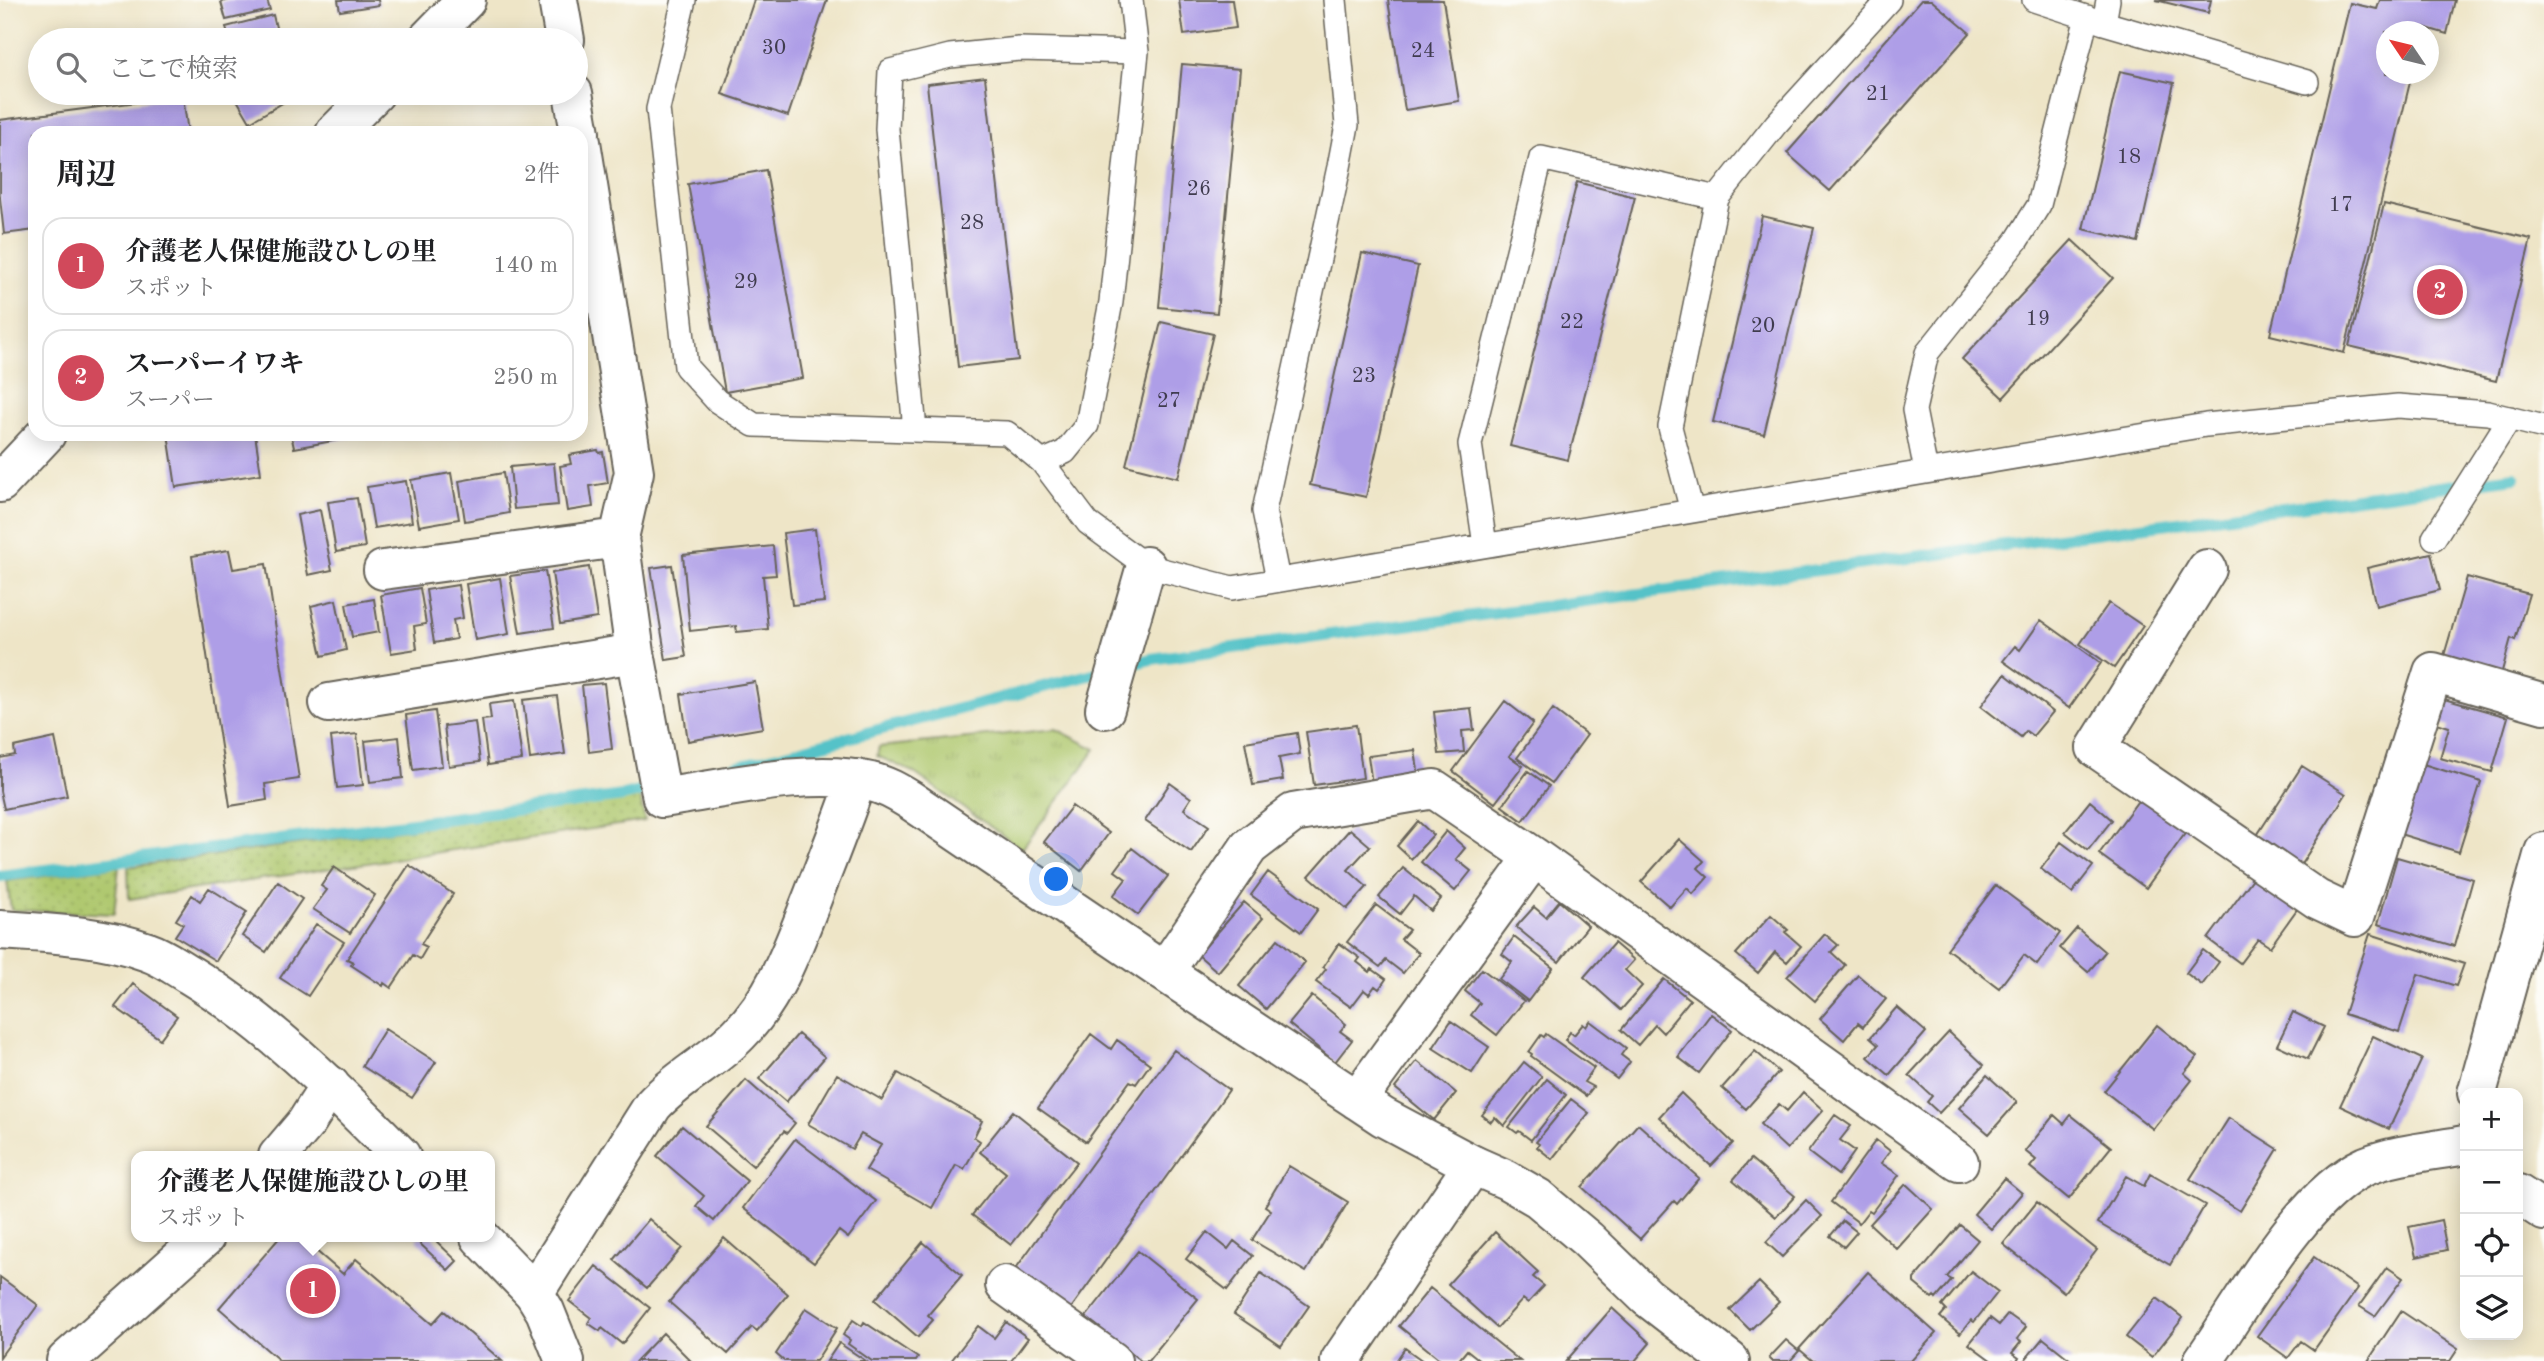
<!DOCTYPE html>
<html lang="ja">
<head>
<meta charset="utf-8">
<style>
  :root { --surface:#fff; --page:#f6f6f6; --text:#202124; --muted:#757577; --line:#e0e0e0; --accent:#d1495b }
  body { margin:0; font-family:"Old Standard TT","Noto Serif JP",serif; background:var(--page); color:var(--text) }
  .controls { position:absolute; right:21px; bottom:21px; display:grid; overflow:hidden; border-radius:14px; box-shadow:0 4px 18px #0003 }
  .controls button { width:63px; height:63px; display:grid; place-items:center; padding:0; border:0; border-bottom:2px solid var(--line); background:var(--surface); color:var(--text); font:35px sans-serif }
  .compass { position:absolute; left:2376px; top:21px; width:63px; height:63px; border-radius:50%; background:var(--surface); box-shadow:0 4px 18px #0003; rotate:305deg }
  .you { position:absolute; left:1057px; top:880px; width:24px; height:24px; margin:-18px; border:5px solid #fff; border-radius:50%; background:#1a73e8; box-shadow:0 0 0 10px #1a73e833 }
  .badge { display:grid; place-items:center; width:46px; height:46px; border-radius:50%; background:var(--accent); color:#fff; font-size:23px; font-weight:700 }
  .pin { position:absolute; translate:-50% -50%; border:4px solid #fff; box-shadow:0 2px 7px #0006 }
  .popup { position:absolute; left:131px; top:1151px; width:364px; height:91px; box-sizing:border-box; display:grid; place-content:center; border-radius:14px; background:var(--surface); filter:drop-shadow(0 2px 5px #0005); font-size:23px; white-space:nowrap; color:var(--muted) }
  .popup b { font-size:26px; color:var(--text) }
  .popup::after { content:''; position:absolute; left:50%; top:100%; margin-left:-14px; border:14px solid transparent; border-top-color:var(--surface) }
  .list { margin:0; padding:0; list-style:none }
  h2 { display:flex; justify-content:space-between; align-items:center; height:91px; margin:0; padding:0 28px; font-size:30px }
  h2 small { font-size:23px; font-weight:400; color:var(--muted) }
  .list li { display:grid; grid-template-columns:46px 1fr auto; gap:21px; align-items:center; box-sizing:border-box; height:98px; margin:0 14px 14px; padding:0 14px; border:2px solid var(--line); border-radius:21px }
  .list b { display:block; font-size:26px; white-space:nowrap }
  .list p { margin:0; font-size:23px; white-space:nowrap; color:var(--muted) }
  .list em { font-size:23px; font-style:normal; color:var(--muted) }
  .icon { flex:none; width:38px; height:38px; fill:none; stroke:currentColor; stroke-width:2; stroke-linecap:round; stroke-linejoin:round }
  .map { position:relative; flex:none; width:2544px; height:1361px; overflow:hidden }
  .search { position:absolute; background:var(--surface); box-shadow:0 4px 18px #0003; left:28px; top:28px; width:560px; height:77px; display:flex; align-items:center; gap:18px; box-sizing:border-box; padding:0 24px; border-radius:38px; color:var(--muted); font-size:26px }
  .panel { position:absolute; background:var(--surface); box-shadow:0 4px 18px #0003; left:28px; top:126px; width:560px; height:315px; border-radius:21px }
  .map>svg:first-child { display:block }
  .grass { fill:url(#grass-dots); stroke:#667245; stroke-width:2 }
  .park { fill:url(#park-tufts); stroke:#667245; stroke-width:2 }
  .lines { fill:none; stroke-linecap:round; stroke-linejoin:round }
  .stream { stroke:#54c2c8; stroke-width:12 }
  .building { fill:#ae9ee7 }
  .lane-casing { stroke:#666258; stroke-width:26 }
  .street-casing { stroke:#666258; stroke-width:42 }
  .secondary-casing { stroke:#666258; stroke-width:42 }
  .lane { stroke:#fff; stroke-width:23 }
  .street { stroke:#fff; stroke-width:38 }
  .secondary { stroke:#fff; stroke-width:38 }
  .labels { text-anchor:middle; stroke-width:5; stroke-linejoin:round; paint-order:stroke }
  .number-label { font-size:21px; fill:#403c4f }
</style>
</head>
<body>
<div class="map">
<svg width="2544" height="1361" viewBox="0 0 2544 1361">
  <defs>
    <pattern id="grass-dots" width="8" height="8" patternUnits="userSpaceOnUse" patternTransform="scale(1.75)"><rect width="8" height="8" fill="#afc86e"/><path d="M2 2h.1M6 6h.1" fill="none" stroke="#96ab5f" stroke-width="1.8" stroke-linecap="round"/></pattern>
    <pattern id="park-tufts" width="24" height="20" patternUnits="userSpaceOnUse" patternTransform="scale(1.75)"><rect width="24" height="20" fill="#afc86e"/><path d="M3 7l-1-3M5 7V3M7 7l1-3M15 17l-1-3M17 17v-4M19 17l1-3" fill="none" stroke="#96ab5f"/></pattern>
  </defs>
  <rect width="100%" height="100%" fill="#fdfcf7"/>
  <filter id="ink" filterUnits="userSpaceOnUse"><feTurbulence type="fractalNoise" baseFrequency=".0143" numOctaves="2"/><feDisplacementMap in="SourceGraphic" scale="14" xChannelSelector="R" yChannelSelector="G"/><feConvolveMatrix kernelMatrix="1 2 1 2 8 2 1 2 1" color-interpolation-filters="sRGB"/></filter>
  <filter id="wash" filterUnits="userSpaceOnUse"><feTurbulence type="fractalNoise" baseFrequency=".00686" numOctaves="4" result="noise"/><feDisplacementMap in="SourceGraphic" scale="28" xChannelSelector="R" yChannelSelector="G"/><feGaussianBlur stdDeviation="1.57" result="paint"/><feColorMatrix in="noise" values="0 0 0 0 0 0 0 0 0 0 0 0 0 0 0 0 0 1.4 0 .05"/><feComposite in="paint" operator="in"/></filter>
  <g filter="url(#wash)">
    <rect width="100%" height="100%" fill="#eee5c7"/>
    <path class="grass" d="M640 797 645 821 129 899 128 867Z
      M119 866 114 914 11 910 7 881Z"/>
    <path class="park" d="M1056 729 1096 749 1022 849 913 772 877 756 879 747Z"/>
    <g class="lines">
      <path class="stream" d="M728 769 1151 659 2515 477
        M0 876 623 796 656 788"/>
    </g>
    <g id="blocks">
      <path class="building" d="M229 0H267L270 10 226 20 221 2Z
        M338 0H378L379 5 340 11Z
        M754 0H827L788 116 722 94Z
        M1179 0H1232L1236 28 1184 35Z
        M1388 0H1443L1459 101 1405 110Z
        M1921 0H1931L1970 33 1830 191 1787 153Z
        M2156 0H2211L2208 13Z
        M2380 0H2455L2447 34 2423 27 2422 32H2386V74H2412L2344 353 2270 335 2350 3 2377 9Z
        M273 15 279 40H229L226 27Z
        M1182 64 1240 69 1217 313 1159 307Z
        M2120 71 2174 83 2138 242 2083 229Z
        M985 77 1018 360 958 367 927 84Z
        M233 93H295L296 95 250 122Z
        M183 96 188 133H35V230L4 234 0 198V120Z
        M766 170 803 378 725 392 688 184Z
        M1577 182 1635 197 1568 460 1510 446Z
        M2384 204 2531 239 2496 381 2349 346Z
        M1762 216 1814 228 1764 434 1713 422Z
        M2072 240 2113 278 2003 398 1962 359Z
        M1362 253 1418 266 1366 497 1310 485Z
        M1161 322 1213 334 1178 478 1126 465Z
        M168 434H255L261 474 176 487Z
        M291 434H366V435L294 448Z
        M598 450 599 453 603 452 608 483 590 486 593 507 567 511 560 466 571 464 569 455Z
        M554 463 558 505 514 509 510 467Z
        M451 473 459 519 419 526 411 480Z
        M503 473 509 513 465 521 459 481Z
        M406 481 412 522 374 528 367 487Z
        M357 498 365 547 336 552 328 502Z
        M320 510 332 570 308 575 297 515Z
        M815 529 824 602 792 605 783 533Z
        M773 546 776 575 763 576 768 629 737 632 736 626 690 631 683 555Z
        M229 550 233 569 266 564 299 779 265 784 267 800 230 806 192 556Z
        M2431 553 2440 590 2376 606 2367 568Z
        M672 565 686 657 666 660 651 568Z
        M589 567 597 618 560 624 552 573Z
        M545 571 554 628 520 633 510 576Z
        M2467 577 2529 594 2515 640 2511 638 2501 675 2443 659Z
        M500 578 509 634 475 640 466 584Z
        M458 585 463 618 453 620 456 639 434 643 426 590Z
        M420 588 426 624 414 626 417 649 391 653 381 595Z
        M374 599 379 632 352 637 346 604Z
        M336 600 346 650 322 656 311 606Z
        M2109 603 2143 626 2114 668 2080 644Z
        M2041 620 2101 663 2069 708 2003 661 2015 646 2020 650Z
        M2005 674 2053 712 2033 736 2026 731 2021 737 1981 706Z
        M755 682 763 728 688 741 681 694Z
        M604 683 612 749 589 752 582 685Z
        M557 696 565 754 530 759 523 700Z
        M2444 699 2508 717 2492 772 2440 758 2449 727 2437 723Z
        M514 701 522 760 488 765 482 720 491 719 489 704Z
        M1505 701 1533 723 1509 756 1523 766 1495 803 1453 771Z
        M1471 708 1474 730 1462 731 1464 752 1439 754 1434 712Z
        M1553 709 1587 735 1552 783 1517 758Z
        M435 711 442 766 413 770 406 715Z
        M475 722 480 762 449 766 444 726Z
        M1356 725 1363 778 1314 785 1306 732Z
        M1297 733 1300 754 1279 758 1283 780 1253 785 1245 742Z
        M357 734 363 785 337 788 331 737Z
        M399 737 403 778 370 782 365 741Z
        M55 738 67 796 4 809 0 791V758L15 755 14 747Z
        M1415 750 1419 777 1372 784 1368 756Z
        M2423 764 2481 782 2459 852 2400 834Z
        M2302 766 2346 794 2298 869 2254 840Z
        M1528 771 1549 786 1523 821 1502 806Z
        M1170 783 1191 798 1184 809 1209 826 1191 852 1145 821Z
        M2143 794 2189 828 2146 888 2099 854Z
        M2090 801 2112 820 2088 850 2065 832Z
        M1072 806 1109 833 1081 871 1044 842Z
        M1418 821 1433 835 1411 859 1397 846Z
        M1350 829 1370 846 1348 870 1367 887 1347 909 1309 876Z
        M1446 831 1465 848 1456 859 1471 871 1455 891 1421 862Z
        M1679 839 1704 861 1698 868 1708 877 1693 894 1687 888 1670 907 1641 882Z
        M2061 842 2093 866 2072 893 2041 869Z
        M1132 848 1168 876 1138 915 1113 896 1126 879 1115 871Z
        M2397 857 2473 879 2454 946 2378 924Z
        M409 865 453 894 421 944 427 947 420 959 413 955 391 988 384 983 383 986 351 965 353 962 347 959Z
        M334 867 375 895 350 933 313 909 327 890 321 886Z
        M1403 868 1441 899 1431 911 1414 896 1400 914 1379 897Z
        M1268 872 1318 909 1301 932 1251 895Z
        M2257 873 2300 905 2270 947 2258 939 2240 963 2208 939Z
        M278 882 302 899 266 952 242 936Z
        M1996 885 2060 933 2037 965 2024 955 1999 988 1947 949Z
        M209 888 247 912 216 961 175 936 183 924 176 920 192 895 200 901Z
        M1559 901 1588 926 1559 962 1516 927 1534 907 1546 917Z
        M1244 902 1263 918 1218 972 1198 955Z
        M1376 905 1409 930 1401 939 1419 953 1403 973 1386 960 1380 967 1347 942Z
        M1771 915 1788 930 1785 932 1801 946 1787 962 1775 952 1758 973 1736 954Z
        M316 924 344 942 308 996 280 978Z
        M2077 928 2105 952 2088 972 2060 948Z
        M1825 934 1838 945 1831 952 1845 965 1815 1001 1787 977Z
        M2370 934 2464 964 2456 986 2418 974 2399 1032 2344 1014Z
        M1514 937 1553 968 1528 1001 1499 979 1512 962 1502 954Z
        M1278 939 1305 962 1266 1009 1239 986Z
        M1339 943 1360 958 1357 962 1370 972 1372 969 1386 979 1379 989 1375 986 1369 994 1364 990 1351 1007 1316 982 1326 969 1323 967Z
        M1614 943 1634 960 1625 970 1642 986 1621 1010 1584 977Z
        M2203 950 2219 962 2202 985 2186 973Z
        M1482 969 1524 1001 1497 1035 1471 1015 1480 1003 1465 991Z
        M1858 975 1886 999 1863 1027 1858 1023 1844 1040 1820 1019Z
        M1664 979 1690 1000 1663 1033 1655 1025 1638 1045 1621 1030Z
        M133 984 177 1016 160 1039 115 1007Z
        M1312 996 1346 1024 1340 1031 1352 1040 1335 1062 1289 1024Z
        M1897 1007 1926 1032 1889 1075 1868 1057 1878 1045 1870 1038Z
        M2293 1012 2324 1027 2308 1059 2277 1045Z
        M1711 1014 1732 1030 1699 1073 1678 1057Z
        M1451 1021 1489 1047 1472 1073 1433 1048Z
        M1590 1021 1626 1048 1621 1055 1630 1062 1617 1079 1565 1040 1570 1032 1574 1035 1583 1024 1586 1027Z
        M2157 1025 2197 1057 2184 1073 2192 1080 2153 1129 2104 1091Z
        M385 1029 436 1062 412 1098 362 1066Z
        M1949 1032 1984 1065 1939 1113 1927 1102 1932 1096 1909 1075Z
        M798 1034 825 1057 786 1102 759 1079Z
        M1091 1034 1111 1049 1117 1040 1150 1064 1136 1084 1130 1081 1086 1142 1038 1108Z
        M1546 1034 1594 1068 1584 1082 1593 1087 1586 1096 1531 1056 1532 1054 1529 1052 1541 1035 1544 1037Z
        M2373 1036 2422 1059 2389 1129 2340 1106Z
        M1174 1050 1229 1090 1069 1311 1014 1271Z
        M1755 1051 1779 1072 1746 1109 1722 1088Z
        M1417 1061 1456 1093 1434 1120 1395 1088Z
        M1524 1062 1542 1077 1504 1126 1495 1117 1491 1122 1482 1115Z
        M898 1073 982 1121 974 1137 980 1141 964 1169 956 1165 932 1208 866 1170 881 1145 861 1134 852 1149 808 1124 837 1074 882 1100Z
        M1987 1075 2017 1102 1989 1134 1959 1108Z
        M1547 1079 1566 1095 1531 1140 1519 1131 1517 1133 1509 1127Z
        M746 1080 795 1123 787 1133 784 1131 753 1166 706 1126Z
        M1803 1092 1823 1110 1787 1149 1760 1124 1779 1104 1787 1111Z
        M1681 1093 1733 1143 1711 1166 1659 1117Z
        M1571 1099 1589 1113 1552 1159 1537 1147 1539 1144 1536 1142Z
        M1013 1111 1077 1162 1011 1245 972 1215 1006 1173 980 1152Z
        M1835 1115 1851 1126 1840 1140 1855 1151 1838 1175 1808 1152Z
        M2054 1115 2064 1124 2071 1115 2111 1147 2069 1199 2030 1167 2036 1160 2025 1151Z
        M2229 1118 2278 1149 2240 1211 2190 1179Z
        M1638 1124 1699 1178 1677 1204 1674 1201 1640 1239 1582 1187Z
        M682 1126 747 1181 714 1221 696 1206 704 1196 657 1156Z
        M795 1139 876 1201 848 1238 839 1231 814 1263 743 1208Z
        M1876 1140 1890 1151 1881 1163 1899 1175 1872 1212 1869 1210 1859 1223 1831 1202Z
        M1751 1159 1795 1196 1776 1217 1733 1180Z
        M1289 1166 1348 1202 1306 1272 1252 1240 1271 1210 1265 1206Z
        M2150 1174 2205 1205 2170 1265 2098 1223 2126 1176 2144 1186Z
        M2004 1178 2022 1193 1991 1229 1974 1214Z
        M1906 1184 1933 1209 1897 1249 1870 1224Z
        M1806 1200 1822 1216 1782 1257 1766 1242Z
        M2037 1202 2097 1250 2064 1292 2003 1244Z
        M649 1219 682 1248 647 1288 614 1260Z
        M2441 1220 2447 1250 2416 1257 2409 1227Z
        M1843 1221 1857 1232 1844 1247 1830 1236Z
        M1960 1225 1978 1240 1947 1277 1952 1280 1936 1299 1934 1296 1932 1298 1914 1283V1279Z
        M1207 1232 1228 1249 1234 1241 1253 1256 1227 1290 1186 1259Z
        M1495 1232 1538 1272 1533 1277 1544 1286 1528 1303 1523 1299 1497 1328 1448 1284Z
        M280 1237H300L343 1274 356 1259 432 1324 444 1311 502 1361H280L219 1308Z
        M419 1237H432L457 1261 448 1270 416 1240Z
        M724 1238 788 1294 757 1331 752 1327 728 1354 669 1302Z
        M923 1242 962 1275 928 1315 933 1320 918 1337 875 1300Z
        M1138 1251 1198 1299 1148 1361H1141L1086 1317Z
        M2314 1257 2358 1288 2314 1350 2301 1341 2288 1358 2257 1336Z
        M596 1266 650 1308 622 1344 602 1328 600 1331 588 1323 591 1318 569 1301Z
        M2387 1267 2403 1278 2375 1316 2359 1306Z
        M1971 1271 1998 1292 1974 1322 1971 1320 1960 1334 1940 1317 1946 1310 1942 1306Z
        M1868 1272 1936 1333 1911 1361H1813L1799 1349Z
        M1261 1273 1309 1306 1281 1346 1234 1314Z
        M0 1277 38 1305 0 1357Z
        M1759 1282 1779 1302 1750 1330 1730 1310Z
        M1430 1288 1520 1361H1481L1467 1350 1458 1361H1442L1399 1326Z
        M2157 1298 2183 1318 2152 1357 2126 1337Z
        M806 1308 837 1328 816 1361H784L776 1354Z
        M1612 1308 1650 1343 1635 1361H1566Z
        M2401 1311 2458 1349 2450 1361H2368Z
        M2008 1314 2026 1327 2017 1339 2021 1342 2012 1353 2019 1358 2017 1361H1992L1969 1344 1990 1318 1999 1325Z
        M853 1320 862 1326 864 1322 918 1358 916 1361H872L848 1344 850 1340 843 1335Z
        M1006 1322 1028 1338 1011 1361H951L978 1326 994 1338Z
        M663 1333 691 1361H636Z
        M2043 1338 2072 1361H2024Z
        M1786 1340 1799 1351 1790 1361H1772L1769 1358Z
        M839 1343 866 1361H827Z
        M1405 1348 1423 1361H1396Z"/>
    </g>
  </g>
  <g filter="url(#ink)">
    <use href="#blocks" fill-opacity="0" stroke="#666258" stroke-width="2"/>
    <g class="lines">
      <defs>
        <path id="lane" d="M684 0 658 109 686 367 717 401 754 425 1007 433 1042 462 1088 523 1146 566 1232 588 2206 425 2398 406 2488 413 2544 427
          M2034 0 2104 23 2307 82
          M2104 23 2108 0
          M915 430 887 129 890 71 950 56 1019 49 1137 52
          M1042 462 1065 452 1087 425 1111 302 1137 52 1131 0
          M1926 471 1914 410 1927 353 2017 240 2039 205 2087 17
          M1692 511 1670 427 1717 198 1776 124 1889 0
          M2434 538 2510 418
          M1485 545 1470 444 1541 158 1717 198
          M1278 580 1264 511 1339 167 1347 125 1335 0"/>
        <path id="street" d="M558 0 565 40
          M573 93 580 133
          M581 142 634 472 619 538 635 653 662 798C724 789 811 767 871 782 885 785 897 792 910 800L1164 972 1383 1117 1473 1165 1340 1361
          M2207 569 2096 748 2317 899 2355 917 2433 672 2544 704
          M383 570 619 538
          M329 703 635 653
          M1105 709 1146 566
          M1164 972 1249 847 1293 813 1434 789 1534 857 1959 1162
          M1357 1100 1534 857
          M278 1156 306 1123 330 1085
          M1005 1285 1112 1361
          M534 1293 653 1105C679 1077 713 1061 739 1034 775 998 792 950 810 904 826 862 843 821 857 779
          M66 1361 205 1237"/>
        <path id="secondary" d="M427 40 466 0
          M335 133 375 93
          M0 483 46 434
          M0 930C48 933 102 935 148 952 163 957 176 967 190 975 269 1023 336 1091 401 1156
          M2477 1093 2544 852
          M1473 1165 1507 1180 1538 1198 1587 1239 1647 1297 1730 1361
          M2518 1194 2544 1211
          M480 1237 534 1293 545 1311 565 1361
          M2203 1361C2244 1303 2301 1195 2366 1166 2396 1154 2433 1151 2465 1145"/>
      </defs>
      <use href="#lane" class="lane-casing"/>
      <use href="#street" class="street-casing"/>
      <use href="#secondary" class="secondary-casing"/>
      <use href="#lane" class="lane"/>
      <use href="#street" class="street"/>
      <use href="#secondary" class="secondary"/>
    </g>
  </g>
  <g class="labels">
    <g class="number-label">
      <text x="774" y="54">30</text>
      <text x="1423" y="57">24</text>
      <text x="1878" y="100">21</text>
      <text x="2129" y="163">18</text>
      <text x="1199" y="195">26</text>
      <text x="2341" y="211">17</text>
      <text x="972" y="229">28</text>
      <text x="746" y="288">29</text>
      <text x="2038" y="325">19</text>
      <text x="1572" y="328">22</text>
      <text x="1763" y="332">20</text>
      <text x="1364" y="382">23</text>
      <text x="1169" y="407">27</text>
    </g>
  </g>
</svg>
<div class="controls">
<button>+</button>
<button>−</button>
<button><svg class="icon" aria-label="locate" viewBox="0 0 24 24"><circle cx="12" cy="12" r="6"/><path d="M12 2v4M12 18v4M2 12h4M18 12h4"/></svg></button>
<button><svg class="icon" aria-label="layers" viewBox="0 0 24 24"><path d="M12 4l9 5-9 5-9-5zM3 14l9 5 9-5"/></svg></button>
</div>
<svg class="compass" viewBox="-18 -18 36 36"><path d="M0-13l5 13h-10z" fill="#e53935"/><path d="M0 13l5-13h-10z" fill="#757577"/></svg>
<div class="you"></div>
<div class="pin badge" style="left:313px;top:1291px">1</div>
<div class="popup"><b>介護老人保健施設ひしの里</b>スポット</div>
<div class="pin badge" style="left:2440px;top:292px">2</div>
<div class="search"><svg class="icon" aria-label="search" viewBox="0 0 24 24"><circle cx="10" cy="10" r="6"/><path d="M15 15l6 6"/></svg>ここで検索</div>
<section class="panel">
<h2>周辺<small>2件</small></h2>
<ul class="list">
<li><span class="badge">1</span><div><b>介護老人保健施設ひしの里</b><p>スポット</p></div><em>140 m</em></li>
<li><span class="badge">2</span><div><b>スーパーイワキ</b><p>スーパー</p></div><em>250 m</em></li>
</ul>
</section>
</div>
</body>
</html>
